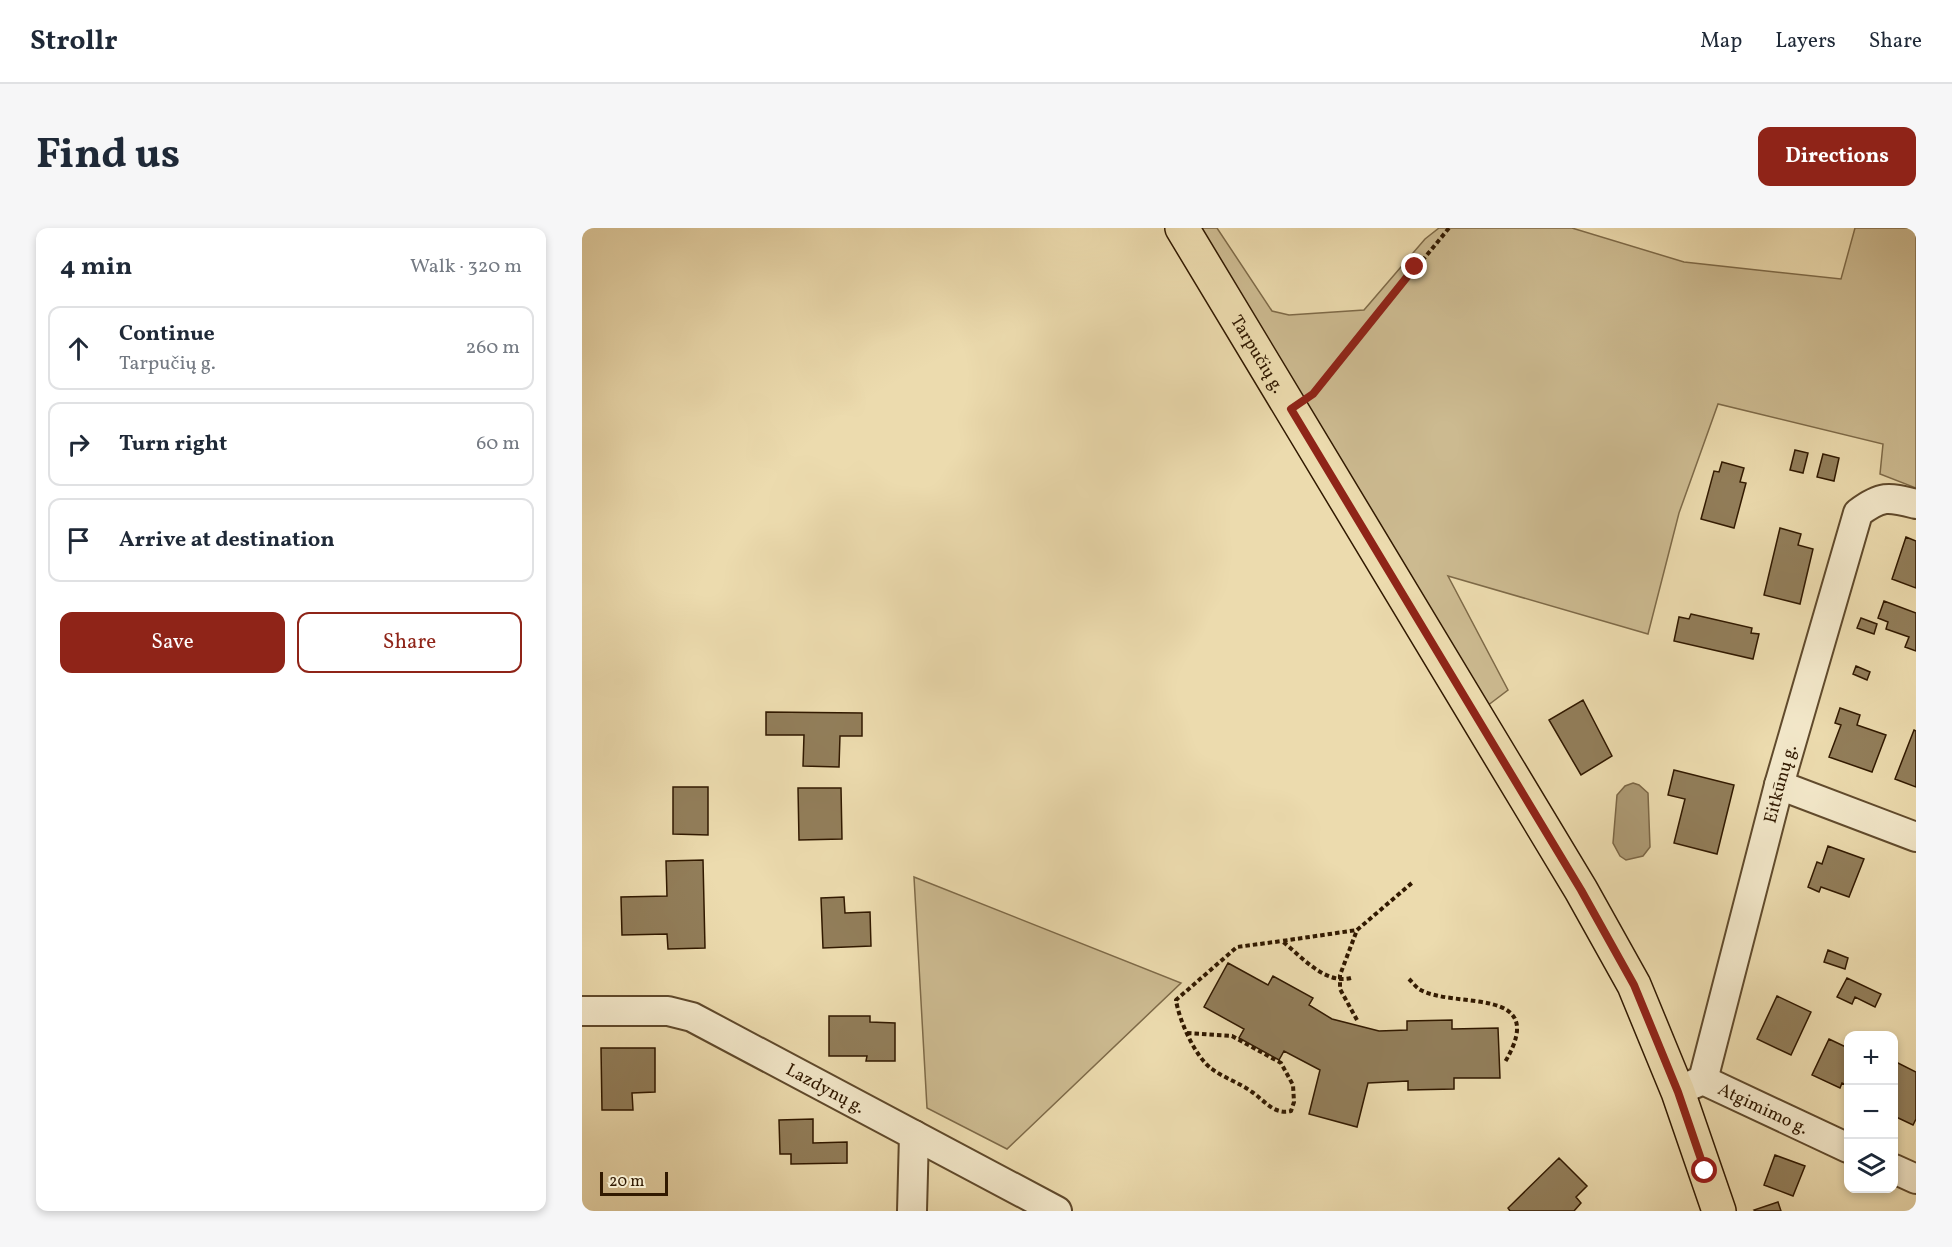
<!DOCTYPE html>
<html lang="en">
<head>
<meta charset="utf-8">
<style>
  :root { --surface:#fff; --page:#f6f6f7; --text:#1f2937; --muted:#747a83; --line:#e0e1e3; --accent:#8f2418 }
  body { margin:0; font-family:Vollkorn,serif; background:var(--page); color:var(--text) }
  .controls { position:absolute; right:18px; bottom:18px; display:grid; overflow:hidden; border-radius:12px; box-shadow:0 3px 9px #0003 }
  .controls button { width:54px; height:54px; display:grid; place-items:center; padding:0; border:0; border-bottom:2px solid var(--line); background:var(--surface); color:var(--text); font:30px sans-serif }
  .scale { position:absolute; left:18px; bottom:15px; width:68px; box-sizing:border-box; padding-left:6px; border:3px solid #311900; border-top:0; font-size:16px; line-height:21px; white-space:nowrap; color:#311900; -webkit-text-stroke:4px #f3e8ca; paint-order:stroke }
  .stop { position:absolute; width:18px; height:18px; margin:-14px; border:4px solid #8f2418; border-radius:50%; background:#fff }
  .stop.end { background:#8f2418; border-color:#fff; box-shadow:0 2px 6px #0008 }
  .list { margin:0; padding:0; list-style:none }
  h2 { display:flex; justify-content:space-between; align-items:center; height:78px; margin:0; padding:0 24px; font-size:26px }
  h2 small { font-size:20px; font-weight:400; color:var(--muted) }
  .list li { display:grid; grid-template-columns:39px 1fr auto; gap:18px; align-items:center; box-sizing:border-box; height:84px; margin:0 12px 12px; padding:0 12px; border:2px solid var(--line); border-radius:12px }
  .list b { display:block; font-size:22px; white-space:nowrap }
  .list p { margin:0; font-size:20px; white-space:nowrap; color:var(--muted) }
  .list em { font-size:20px; font-style:normal; color:var(--muted) }
  .actions { display:flex; gap:12px; padding:18px 24px }
  .actions a { flex:1; padding:14px 0; border:2px solid var(--accent); border-radius:12px; text-align:center; font-size:21px; color:var(--accent) }
  .actions .main { background:var(--accent); color:#fff }
  .icon { flex:none; width:33px; height:33px; fill:none; stroke:currentColor; stroke-width:2; stroke-linecap:round; stroke-linejoin:round }
  .map { position:relative; flex:none; width:1334px; height:983px; overflow:hidden; border-radius:12px }
  header { display:flex; align-items:center; gap:36px; box-sizing:border-box; height:84px; padding:0 30px; background:var(--surface); border-bottom:2px solid var(--line) }
  header strong { font-size:28px }
  nav { display:flex; gap:33px; margin-inline-start:auto; font-size:21px }
  .intro { display:flex; align-items:center; justify-content:space-between; box-sizing:border-box; height:144px; padding:0 36px }
  h1 { margin:0; font-size:42px }
  .button { padding:15px 27px; border-radius:12px; background:var(--accent); color:#fff; font-size:21px; font-weight:700 }
  main { display:flex; gap:36px; padding:0 36px }
  aside { flex:1; background:var(--surface); border-radius:12px; box-shadow:0 3px 9px #0003 }
  .map>svg:first-child { display:block }
  .green { fill:#ccba90; stroke:#7e6a48; stroke-width:1.5 }
  .water { fill:#ac9973; stroke:#7b6645; stroke-width:1.5 }
  .building { fill:#927e5a; stroke:#311900; stroke-width:1.5 }
  .lines { fill:none; stroke-linecap:round; stroke-linejoin:round }
  .minor-casing { stroke:#604a2c; stroke-width:32 }
  .major-casing { stroke:#311900; stroke-width:36 }
  .path { stroke:#311900; stroke-width:4; stroke-dasharray:4.5 3; stroke-linecap:butt }
  .minor { stroke:#f3e8ca; stroke-width:28 }
  .major { stroke:#ecdbae; stroke-width:33 }
  .route { stroke:#8f2418; stroke-width:8 }
  .labels { text-anchor:middle; stroke-width:4.5; stroke-linejoin:round; paint-order:stroke }
  .street-label { font-size:18px; fill:#311900; stroke:#f3e8ca }
</style>
</head>
<body>
<header>
<strong>Strollr</strong>
<nav><a>Map</a><a>Layers</a><a>Share</a></nav>
</header>
<div class="intro"><h1>Find us</h1><a class="button">Directions</a></div>
<main>
<aside>
<h2>4 min<small>Walk · 320 m</small></h2>
<ul class="list">
<li><svg class="icon" aria-label="ahead" viewBox="0 0 24 24"><path d="M12 20V5M6 11l6-6 6 6"/></svg><div><b>Continue</b><p>Tarpučių g.</p></div><em>260 m</em></li>
<li><svg class="icon" aria-label="right" viewBox="0 0 24 24"><path d="M7 20v-9h11M14 6l5 5-5 5"/></svg><div><b>Turn right</b></div><em>60 m</em></li>
<li><svg class="icon" aria-label="arrive" viewBox="0 0 24 24"><path d="M6 21V4h12l-3 4 3 4H6"/></svg><div><b>Arrive at destination</b></div></li>
</ul>
<div class="actions"><a class="main">Save</a><a>Share</a></div>
</aside>
<div class="map">
<svg width="1334" height="983" viewBox="0 0 1334 983">
  <rect width="100%" height="100%" fill="#ecdbae"/>
  <filter id="stains"><feTurbulence type="fractalNoise" baseFrequency=".00333" numOctaves="4"/><feColorMatrix values="0 0 0 0 .2 0 0 0 0 .09 0 0 0 0 .02 0 0 0 .5 -.17"/></filter>
  <radialGradient id="worn" r=".72"><stop offset=".6" stop-color="#630" stop-opacity="0"/><stop offset="1" stop-color="#630" stop-opacity=".3"/></radialGradient>
  <path class="green" d="M609 0H635L690 83 707 87 782 82 843 11 857 0H990L1102 34 1259 51 1273 0H1334V260L1298 246 1301 216 1136 176 1097 285 1066 406 866 348 926 462 905 478Z
    M332 649 599 755 425 921 345 880Z"/>
  <path class="water" d="M1051 555 1057 557 1066 565 1068 619 1061 628 1044 632 1038 628 1031 615 1035 567 1043 558Z"/>
  <path class="building" d="M1213 222 1226 225 1221 245 1208 242Z
    M1241 226 1257 230 1252 253 1235 249Z
    M1140 234 1162 240 1158 254 1164 255 1152 300 1119 291 1132 243 1137 244Z
    M1198 300 1219 306 1216 317 1231 321 1218 376 1182 367Z
    M1324 309 1334 313V360L1310 351Z
    M1302 373 1334 385V423L1323 419 1327 409 1304 401 1306 394 1296 390Z
    M1109 386 1170 400 1169 405 1177 406 1171 431 1092 413 1097 389 1107 391Z
    M1279 390 1295 396 1292 406 1275 400Z
    M1274 438 1288 444 1285 452 1271 446Z
    M1001 472 1030 528 999 547 967 492Z
    M1258 480 1278 487 1275 497 1304 507 1290 544 1247 529 1259 497 1253 495Z
    M184 484 280 485V508H258L257 539 221 538 222 507H184Z
    M1332 502 1334 503V559L1313 551Z
    M1092 542 1152 557 1135 626 1092 615 1103 571 1086 567Z
    M91 559H126V607L91 606Z
    M216 560H259L260 611 217 612Z
    M1246 618 1282 631 1267 669 1239 659 1237 664 1226 659 1235 634 1240 636Z
    M121 632 123 720 86 721 85 706 40 707 39 669 85 668 84 633Z
    M262 669 263 685 288 684 289 718 241 720 239 670Z
    M1246 722 1266 730 1263 741 1242 734Z
    M646 735 686 757 691 748 731 770 727 777 750 791 797 803 825 802V793L870 792V801L916 800 918 850H872V861L826 862V853L786 855 775 899 727 886 738 842 702 823 697 832 657 810 662 801 622 779Z
    M1265 750 1299 766 1293 779 1273 769 1270 776 1255 769Z
    M1195 768 1229 784 1209 827 1175 811Z
    M247 788H288V794L313 795V833H284L285 828H247Z
    M1247 811 1266 820V858L1260 855 1258 860 1230 847Z
    M19 820H73V864L50 865 51 882H20Z
    M1312 833 1334 844V891L1331 897 1312 888Z
    M231 891V915L265 914V935L209 936V926H198L197 892Z
    M1193 927 1223 938 1211 968 1182 957Z
    M977 930 1005 958 994 969 999 975 992 983H928L926 980Z
    M1196 974 1199 983H1173L1172 982Z"/>
  <g class="lines">
    <defs>
      <g id="minor">
        <path d="M1197 557 1334 609"/>
        <path id="s1" d="M0 783H86L110 789 475 983"/>
        <path id="s2" d="M1121 852 1197 557 1276 285C1300 267 1306 269 1334 276"/>
        <path id="s3" d="M1105 859 1121 852 1266 920"/>
        <path d="M1312 941 1334 951"/>
        <path d="M330 983 332 907"/>
      </g>
      <g id="major">
        <path id="s4" d="M600 0 999 662 1052 757 1096 864 1137 983"/>
      </g>
    </defs>
    <use href="#minor" class="minor-casing"/>
    <use href="#major" class="major-casing"/>
    <path class="path" d="M731 166 867 0
      M769 750C743 757 719 728 700 713L775 702
      M827 751C830 754 834 759 837 761 871 782 969 756 923 834
      M775 792 758 761V747L775 702 831 654
      M605 805 650 808 699 835 711 857 712 874 709 883C692 887 683 873 670 864 658 855 642 850 630 841 613 829 597 792 594 772L655 719 700 713"/>
    <use href="#minor" class="minor"/>
    <use href="#major" class="major"/>
  </g>
  <g class="lines">
    <path class="route" d="M833 39 731 166 709 181 999 662 1052 757 1096 864 1123 943"/>
  </g>
  <g class="labels">
    <g class="street-label">
      <text dy="6" stroke="none"><textPath href="#s4" startOffset="147">Tarpučių g.</textPath></text>
      <text dy="6" stroke="none"><textPath href="#s2" startOffset="306">Eitkūnų g.</textPath></text>
      <text dy="6" stroke="none"><textPath href="#s1" startOffset="262">Lazdynų g.</textPath></text>
      <text dy="6" stroke="none"><textPath href="#s3" startOffset="84">Atgimimo g.</textPath></text>
    </g>
  </g>
  <rect width="100%" height="100%" filter="url(#stains)"/>
  <rect width="100%" height="100%" fill="url(#worn)"/>
</svg>
<div class="controls">
<button>+</button>
<button>−</button>
<button><svg class="icon" aria-label="layers" viewBox="0 0 24 24"><path d="M12 4l9 5-9 5-9-5zM3 14l9 5 9-5"/></svg></button>
</div>
<div class="scale">20 m</div>
<div class="stop" style="left:1123px;top:943px"></div>
<div class="stop end" style="left:833px;top:39px"></div>
</div>
</main>
</body>
</html>
